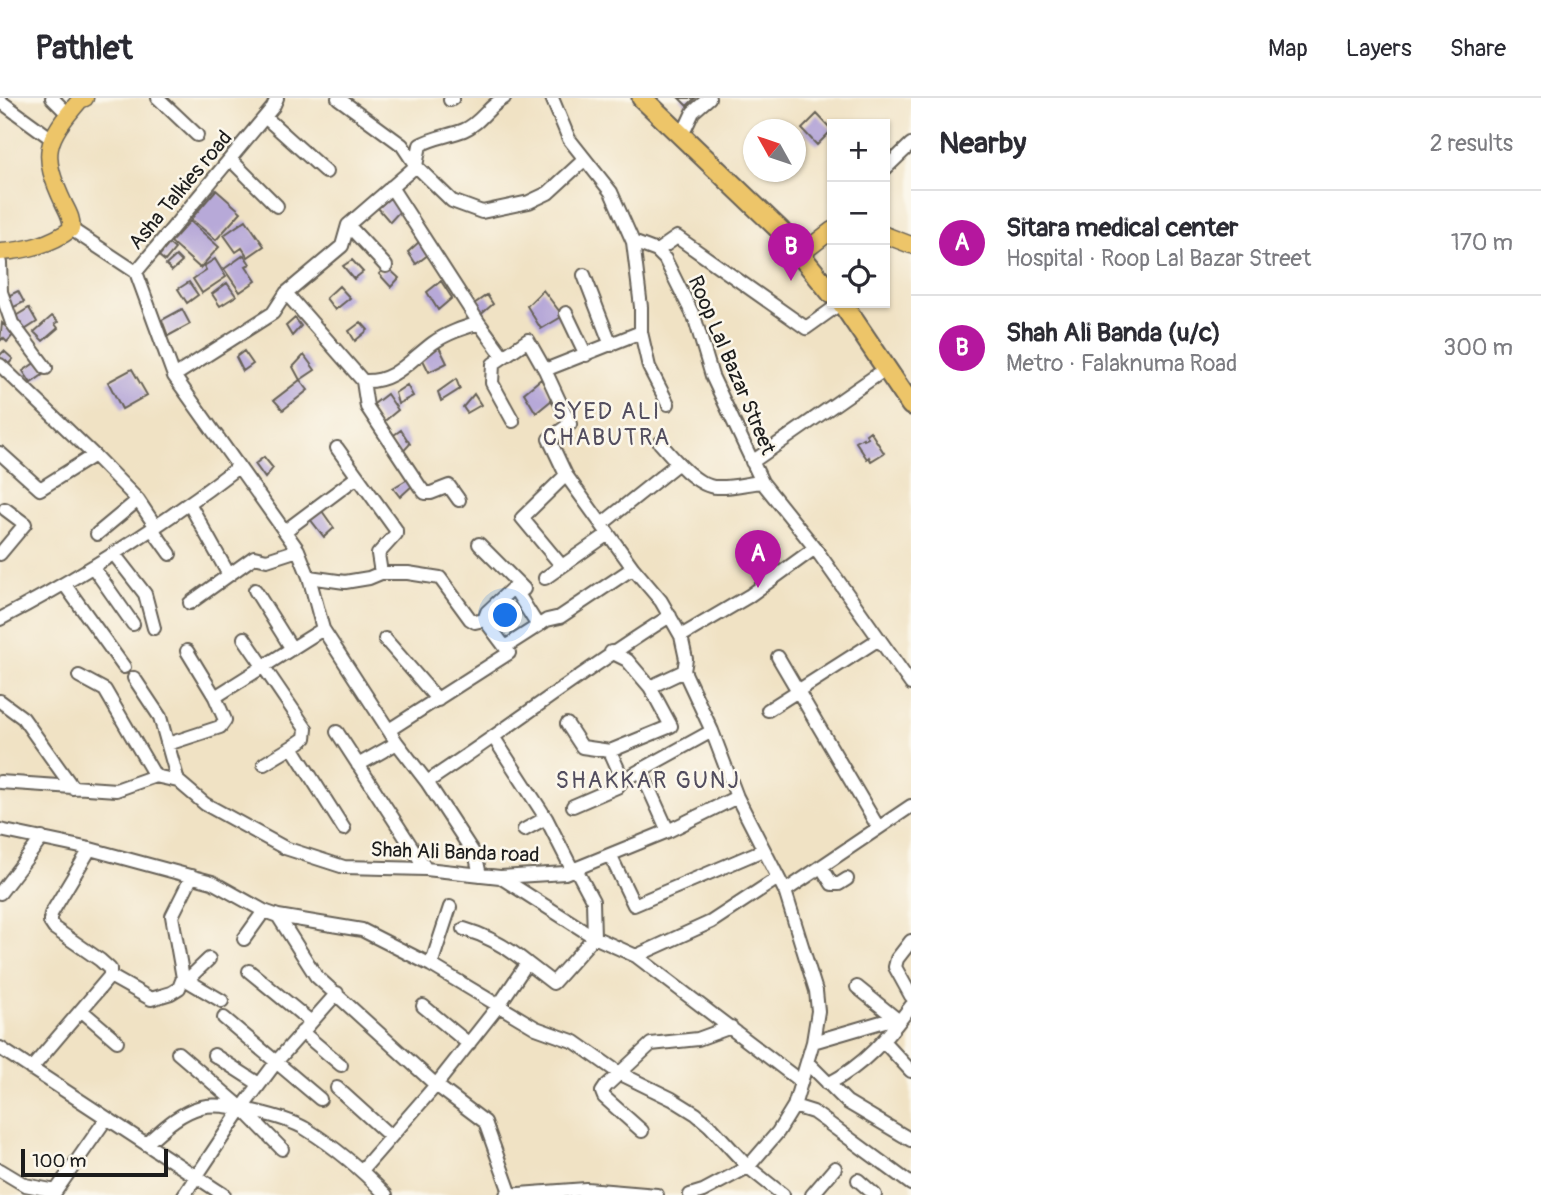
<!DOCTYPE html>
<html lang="en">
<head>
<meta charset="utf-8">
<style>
  :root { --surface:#fff; --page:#f2f2f3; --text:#2b2b33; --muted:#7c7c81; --line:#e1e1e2; --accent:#b5179e }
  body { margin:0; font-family:Pangolin,sans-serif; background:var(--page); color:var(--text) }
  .controls { position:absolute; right:21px; top:21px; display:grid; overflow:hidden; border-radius:0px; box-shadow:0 2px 5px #0004 }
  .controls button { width:63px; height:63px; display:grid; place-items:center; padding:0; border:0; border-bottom:2px solid var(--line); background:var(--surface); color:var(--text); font:35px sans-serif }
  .compass { position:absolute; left:743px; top:21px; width:63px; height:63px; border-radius:50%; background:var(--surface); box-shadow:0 2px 5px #0004; rotate:310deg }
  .scale { position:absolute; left:21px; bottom:18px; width:147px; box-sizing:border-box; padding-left:7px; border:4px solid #1c1c1c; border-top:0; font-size:19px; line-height:24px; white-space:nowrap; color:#1c1c1c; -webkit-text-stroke:5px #fbf7ec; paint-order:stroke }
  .you { position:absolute; left:506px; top:518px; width:24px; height:24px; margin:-18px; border:5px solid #fff; border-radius:50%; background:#1a73e8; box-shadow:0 0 0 10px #1a73e833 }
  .badge { display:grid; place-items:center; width:46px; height:46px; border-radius:50%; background:var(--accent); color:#fff; font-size:23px; font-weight:700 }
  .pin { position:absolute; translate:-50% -58px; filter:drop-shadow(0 2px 4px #0008) }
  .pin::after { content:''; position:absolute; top:37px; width:24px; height:21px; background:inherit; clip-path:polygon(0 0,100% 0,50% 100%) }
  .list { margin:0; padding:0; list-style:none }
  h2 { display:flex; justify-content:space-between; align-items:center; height:91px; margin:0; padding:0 28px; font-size:30px }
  h2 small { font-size:23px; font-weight:400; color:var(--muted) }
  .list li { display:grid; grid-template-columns:46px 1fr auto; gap:21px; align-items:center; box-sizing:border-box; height:105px; padding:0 28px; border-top:2px solid var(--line) }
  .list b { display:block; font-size:26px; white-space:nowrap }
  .list p { margin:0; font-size:23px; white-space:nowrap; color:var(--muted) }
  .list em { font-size:23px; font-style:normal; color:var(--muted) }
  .icon { flex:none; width:38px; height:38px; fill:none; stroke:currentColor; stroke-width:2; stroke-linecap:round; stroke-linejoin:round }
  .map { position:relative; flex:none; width:911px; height:1097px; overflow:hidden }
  header { display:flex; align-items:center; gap:42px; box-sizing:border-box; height:98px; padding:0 35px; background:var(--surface); border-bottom:2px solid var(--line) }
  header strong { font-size:33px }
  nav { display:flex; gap:38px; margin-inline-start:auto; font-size:24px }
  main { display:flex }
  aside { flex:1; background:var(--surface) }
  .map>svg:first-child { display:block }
  .building { fill:#b7a9d8 }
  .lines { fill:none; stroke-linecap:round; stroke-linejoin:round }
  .minor-casing { stroke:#666157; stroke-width:16 }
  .major-casing { stroke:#666157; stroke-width:19 }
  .highway-casing { stroke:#666157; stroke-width:23 }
  .minor { stroke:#fff; stroke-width:12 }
  .major { stroke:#edc569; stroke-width:16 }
  .highway { stroke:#edc569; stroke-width:19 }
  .labels { text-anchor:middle; stroke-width:5; stroke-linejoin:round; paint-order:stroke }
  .street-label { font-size:21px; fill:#1c1c1c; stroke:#fbf7ec }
  .neighbourhood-label { font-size:23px; letter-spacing:2px; fill:#524d5e; stroke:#fbf7ec }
</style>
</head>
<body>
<header>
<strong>Pathlet</strong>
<nav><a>Map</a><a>Layers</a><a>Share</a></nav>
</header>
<main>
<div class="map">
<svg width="911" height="1097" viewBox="0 0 911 1097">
  <rect width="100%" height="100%" fill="#fbf7ec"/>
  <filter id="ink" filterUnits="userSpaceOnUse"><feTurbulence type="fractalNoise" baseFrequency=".0143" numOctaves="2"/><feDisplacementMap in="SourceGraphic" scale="14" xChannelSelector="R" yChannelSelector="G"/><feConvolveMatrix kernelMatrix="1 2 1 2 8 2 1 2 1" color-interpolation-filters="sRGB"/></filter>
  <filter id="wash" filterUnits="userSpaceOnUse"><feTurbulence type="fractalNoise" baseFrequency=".00686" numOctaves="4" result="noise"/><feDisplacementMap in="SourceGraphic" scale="28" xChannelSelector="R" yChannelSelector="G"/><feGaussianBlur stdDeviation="1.57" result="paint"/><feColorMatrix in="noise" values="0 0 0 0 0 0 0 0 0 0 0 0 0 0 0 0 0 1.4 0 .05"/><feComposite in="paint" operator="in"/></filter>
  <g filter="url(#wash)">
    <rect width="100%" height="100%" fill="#f0e2c4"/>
    <g id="blocks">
      <path class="building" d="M679 0H695L687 8Z
        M817 16 832 32 817 47 802 31Z
        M885 47 894 55 885 65Z
        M216 92 241 114 216 142 191 121Z
        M392 98 401 112 390 124 378 110Z
        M246 122 264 148 248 159 242 150 236 154 224 137Z
        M190 123 219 149 200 170 171 144Z
        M420 143 433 153 416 166 408 154Z
        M169 146 175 151 165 163 159 158Z
        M244 157 250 166 246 168 256 183 240 194 224 171Z
        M176 158 182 164 172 173 166 167Z
        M215 161 226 179 202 195 193 181 206 172 204 168Z
        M352 162 363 174 354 181 343 168Z
        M386 168 399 180 391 189 379 176Z
        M441 183 452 200 438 212 427 194Z
        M189 184 198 197 187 205 178 191Z
        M227 185 236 198 220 208 212 196Z
        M339 188 350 200 335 212 326 200Z
        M543 192 563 218 541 231 527 208Z
        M18 193 24 204 12 210 6 199Z
        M487 197 493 206 478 219 471 208Z
        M29 210 37 224 23 233 14 219Z
        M182 211 190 226 168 238 162 222Z
        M52 218 58 224 55 226 58 230 43 243 34 234Z
        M295 220 301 228 292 238 286 228Z
        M361 224 368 232 355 243 349 233Z
        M2 225 14 236 7 244 3 240 0 243Z
        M439 249 447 265 429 274 422 260Z
        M4 253 13 261 7 268 0 262V257Z
        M244 253 253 266 243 273 236 259Z
        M304 257 315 272 300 282 293 269Z
        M39 262 47 274 31 285 23 273Z
        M132 271 147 297 122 311 108 284Z
        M456 281 460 291 441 303 438 294Z
        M541 281 553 301 536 315 524 295Z
        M300 282 308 292 283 312 274 302Z
        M407 287 413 298 398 306 395 295Z
        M387 296 398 312 381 326 370 309Z
        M474 296 481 307 467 315 463 309Z
        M401 332 410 346 399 358 391 339Z
        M870 333 884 355 871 363 869 359 867 361 856 344 863 340 864 342 868 340 866 336Z
        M264 359 273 370 265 380 255 366Z
        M408 381 413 387 400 399 393 390Z
        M322 413 334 430 324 439 310 421Z"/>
    </g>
  </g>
  <g filter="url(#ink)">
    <use href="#blocks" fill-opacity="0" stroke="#666157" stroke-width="2"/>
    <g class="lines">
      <defs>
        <path id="minor" d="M52 0 68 16
          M158 0 197 37
          M338 0 402 47 416 68 452 103 482 114 529 104 548 95 585 61
          M552 0 569 41 611 94 633 144 641 209V234L649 269 668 306
          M450 2 453 0
          M0 3 52 41
          M265 19 326 74
          M679 37 686 29 693 14 709 0
          M230 61 277 108
          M885 71 911 46
          M391 89 479 225 503 258
          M348 127 386 168
          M71 131 136 174 174 278 298 452 309 479 323 531 397 645 427 684 476 759 480 777
          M633 144 657 153 665 161 695 221 712 278 762 384 815 450 911 586
          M657 153 677 139 806 230 841 205
          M0 165 1 194 12 225 46 270
          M136 174 273 9 277 0
          M584 177 611 247
          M286 195 363 283 367 309 420 389 425 395H431L449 388 459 402
          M566 215 586 257
          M0 267 94 357 138 402 156 429
          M545 272 641 234
          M174 278 273 215 286 195 342 148 348 127 416 68 420 47C434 39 449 38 464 32 481 25 488 8 504 0
          M363 283C394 285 410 262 433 245 447 235 463 230 479 225
          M513 323 492 285 493 266 528 242 545 272 570 326 549 341 566 377 633 470 661 503 681 538 686 561 684 573 712 633 737 699 785 793 816 893 818 913 813 944 794 1008 778 1034 748 1069 703 1093 690 1097
          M660 345C672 359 697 389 717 389 732 390 748 385 762 384
          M337 350 396 432V436L378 456 381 475
          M0 355 40 391 94 357
          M752 364 887 270
          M190 407 229 477
          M602 426 677 366
          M152 431 170 456
          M285 433 357 379
          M97 436 138 402
          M479 446 524 491 518 496 538 528
          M0 456 25 426 5 411
          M114 456 145 496 154 530
          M561 467 522 420 566 377
          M93 469 133 526
          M309 479 345 484 369 480 381 475H408L440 480 470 521 475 524 484 522 487 525 505 549
          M545 480 608 436
          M65 487 124 569
          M255 492 292 551
          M190 505 254 459 267 462 298 452
          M0 521C84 477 163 427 238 369
          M484 522 487 514 518 485
          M681 538 749 498 815 450
          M244 540 306 631 305 640 292 649 344 731
          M385 541 438 602
          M778 559 878 729
          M79 578 105 592 155 678
          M134 580 160 619 178 683
          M650 589 684 573
          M215 599 323 531
          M0 603 23 620 73 690
          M768 612 879 541
          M567 626 582 649 610 653 623 682
          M389 632 509 555 505 549 547 522 560 519 633 470
          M337 634 426 771
          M494 640 546 720 573 773
          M168 646 220 629 225 622 215 599 187 553
          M610 653 671 628 650 589 627 562 611 554
          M264 666 292 649
          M358 667 397 645
          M641 673 668 733
          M0 684 116 692 155 678 178 683 205 706 285 750 344 769 426 771 500 779 565 775 668 733 737 699
          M427 684C509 630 586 570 670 518
          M573 708 617 689 623 682 712 633
          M0 732 90 751 212 784 264 813 278 818 316 878 436 987 485 1024 511 1097
          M524 732 546 720
          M610 757 634 807 763 752
          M822 770 832 786H839L847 781
          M500 779 594 839 636 858 800 983
          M785 793 911 708
          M0 795 42 740
          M278 818 362 832 431 867 536 930 575 944 619 975 672 1001 696 1016 710 1028 748 1069 783 1097
          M464 831C488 838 507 849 527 865
          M244 841 264 813
          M911 843 897 861 895 869 911 898
          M636 858 711 824 778 780
          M431 867 450 809
          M249 873 311 924
          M110 878 151 901 171 895 179 890 183 880 172 818 192 778
          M183 880 222 903
          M187 882 209 861
          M857 889 899 923
          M423 908 469 946
          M82 913 117 943
          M224 920 320 1001
          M302 934 341 967
          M813 944 895 920
          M884 944 911 973
          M0 950 224 1097
          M178 955 242 1010 282 1051
          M214 957 259 986
          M807 964 847 1004 911 1042
          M31 971 110 878V871L100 862 54 830 50 824 51 816 90 751
          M828 986C866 966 886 941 911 908
          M337 990 390 1038
          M794 1008 813 1014 827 1024 911 1086
          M642 1033 604 999 602 994 606 988 651 946 698 941 731 929
          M147 1045C164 1030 179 1015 201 1009 223 1003 286 1019 306 1031 335 1049 362 1072 386 1097
          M0 1072 25 1087 56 1093
          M362 1072 436 987 499 907 527 865 553 885 594 839 593 803 576 771
          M858 1082 875 1097
          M53 1097 106 1021
          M184 1097 242 1010 277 963 337 895
          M506 1097 586 1091 657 1097
          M812 1097 835 1070"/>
        <path id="major" d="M885 137 911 147
          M0 154C24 153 52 146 71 131 73 122 68 114 64 106 40 55 45 43 80 2L85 0
          M801 156 832 132"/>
        <path id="highway" d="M642 0 780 132 832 196
          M842 205 911 307"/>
      </defs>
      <use href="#minor" class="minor-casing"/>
      <use href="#major" class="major-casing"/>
      <use href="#highway" class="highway-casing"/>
      <use href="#minor" class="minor"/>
      <use href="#major" class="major"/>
      <use href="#highway" class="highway"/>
    </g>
  </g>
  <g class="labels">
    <g class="street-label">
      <text transform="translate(180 92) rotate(-50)" y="7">Asha Talkies road</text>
      <text transform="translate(732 267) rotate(67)" y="7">Roop Lal Bazar Street</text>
      <text transform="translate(455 754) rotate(2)" y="7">Shah Ali Banda road</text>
    </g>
    <g class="neighbourhood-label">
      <text x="607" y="321">SYED ALI<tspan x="607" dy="26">CHABUTRA</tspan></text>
      <text x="648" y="690">SHAKKAR GUNJ</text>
    </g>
  </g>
</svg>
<div class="controls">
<button>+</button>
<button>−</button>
<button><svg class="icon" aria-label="locate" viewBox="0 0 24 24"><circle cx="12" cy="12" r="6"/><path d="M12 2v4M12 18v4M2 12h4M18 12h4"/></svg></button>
</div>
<svg class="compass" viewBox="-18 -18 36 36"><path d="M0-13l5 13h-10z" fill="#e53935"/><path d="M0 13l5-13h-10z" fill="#7c7c81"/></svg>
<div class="scale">100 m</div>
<div class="you"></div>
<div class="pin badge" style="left:758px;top:490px">A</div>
<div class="pin badge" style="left:791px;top:183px">B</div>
</div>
<aside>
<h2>Nearby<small>2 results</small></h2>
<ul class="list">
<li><span class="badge">A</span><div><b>Sitara medical center</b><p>Hospital · Roop Lal Bazar Street</p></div><em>170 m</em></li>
<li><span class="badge">B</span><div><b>Shah Ali Banda (u/c)</b><p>Metro · Falaknuma Road</p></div><em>300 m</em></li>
</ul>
</aside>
</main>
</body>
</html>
